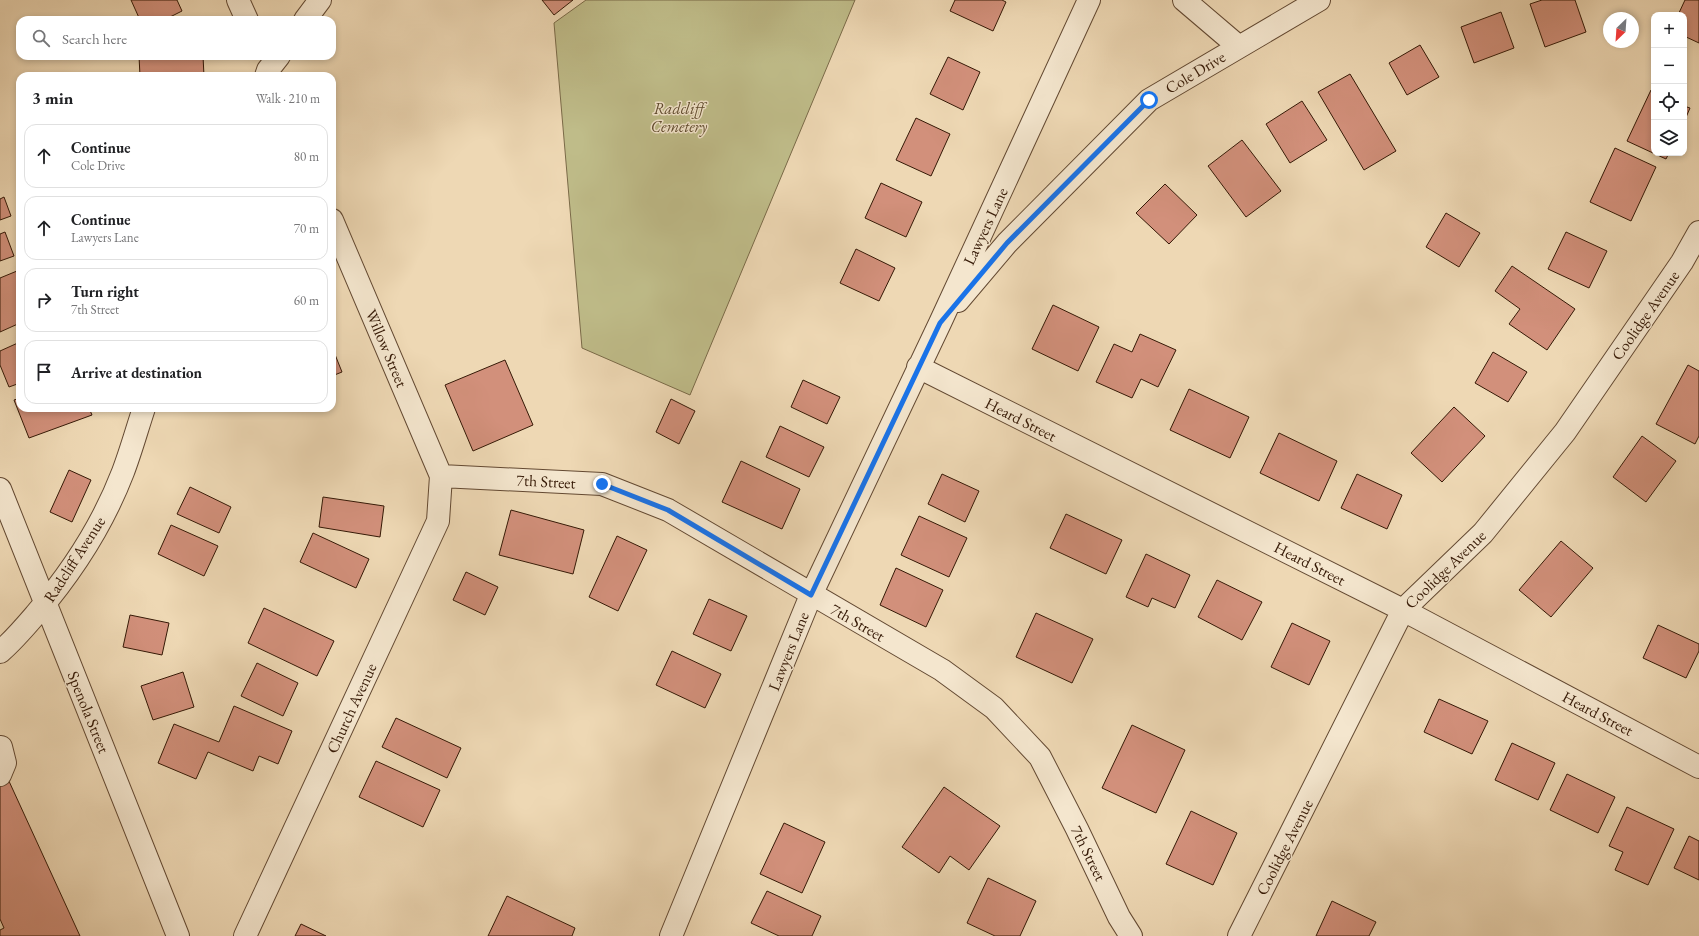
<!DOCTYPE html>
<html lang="en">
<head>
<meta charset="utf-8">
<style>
  :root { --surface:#fff; --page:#f6f6f6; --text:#202124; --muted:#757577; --line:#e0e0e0 }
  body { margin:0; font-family:"EB Garamond",serif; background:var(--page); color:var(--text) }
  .controls { position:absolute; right:12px; top:12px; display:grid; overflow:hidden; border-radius:8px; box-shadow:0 2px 6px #0003 }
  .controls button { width:36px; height:36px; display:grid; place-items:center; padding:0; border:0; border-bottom:1px solid var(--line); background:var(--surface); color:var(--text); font:20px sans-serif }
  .compass { position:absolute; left:1603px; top:12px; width:36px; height:36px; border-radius:50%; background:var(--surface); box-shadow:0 2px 6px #0003; rotate:205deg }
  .stop { position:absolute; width:12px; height:12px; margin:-9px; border:3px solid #1a73e8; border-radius:50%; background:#fff }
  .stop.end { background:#1a73e8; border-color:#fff; box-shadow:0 1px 4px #0008 }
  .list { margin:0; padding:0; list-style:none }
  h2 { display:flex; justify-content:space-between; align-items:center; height:52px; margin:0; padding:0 16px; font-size:17px }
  h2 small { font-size:13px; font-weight:400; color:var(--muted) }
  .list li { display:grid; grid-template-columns:26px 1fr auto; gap:12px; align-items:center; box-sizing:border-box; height:64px; margin:0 8px 8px; padding:0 8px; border:1px solid var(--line); border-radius:12px }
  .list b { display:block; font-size:15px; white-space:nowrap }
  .list p { margin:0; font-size:13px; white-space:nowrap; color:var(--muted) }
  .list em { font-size:13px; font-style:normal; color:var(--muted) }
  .icon { flex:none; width:22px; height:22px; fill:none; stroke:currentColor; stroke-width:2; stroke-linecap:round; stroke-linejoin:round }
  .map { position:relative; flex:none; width:1699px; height:936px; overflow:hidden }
  .search { position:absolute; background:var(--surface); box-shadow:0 2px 6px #0003; left:16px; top:16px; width:320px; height:44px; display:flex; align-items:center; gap:10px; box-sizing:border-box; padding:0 14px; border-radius:12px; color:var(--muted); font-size:15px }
  .panel { position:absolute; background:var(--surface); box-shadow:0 2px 6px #0003; left:16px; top:72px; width:320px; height:340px; border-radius:12px }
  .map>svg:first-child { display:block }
  .green { fill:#bfbc89; stroke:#7a6a48 }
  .building { fill:#d2907b; stroke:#351906 }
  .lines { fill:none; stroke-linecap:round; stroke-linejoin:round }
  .minor-casing { stroke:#634932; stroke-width:24 }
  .minor { stroke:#f4e6ce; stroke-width:22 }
  .route { stroke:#1a73e8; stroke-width:5 }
  .labels { text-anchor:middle; stroke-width:3; stroke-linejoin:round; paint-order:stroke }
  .street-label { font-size:16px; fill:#351906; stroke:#f4e6ce }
  .park-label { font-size:16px; font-style:italic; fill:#5e4a2d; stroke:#f4e6ce }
</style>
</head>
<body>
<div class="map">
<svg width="1699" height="936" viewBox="0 0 1699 936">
  <rect width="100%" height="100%" fill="#eed8b4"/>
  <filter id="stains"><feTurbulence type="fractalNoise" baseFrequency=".005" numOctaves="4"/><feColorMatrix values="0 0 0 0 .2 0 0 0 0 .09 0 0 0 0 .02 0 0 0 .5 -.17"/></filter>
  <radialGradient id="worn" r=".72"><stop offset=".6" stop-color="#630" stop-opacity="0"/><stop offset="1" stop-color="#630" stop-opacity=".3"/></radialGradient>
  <path class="green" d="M586 0H855L690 395 582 348 554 23Z"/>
  <path class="building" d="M131 0H177L182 11 164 20H140Z
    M542 0H573L554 15Z
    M955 0H1002L1006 2 993 31 950 11Z
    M1542 0H1575L1586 32 1545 47 1530 4Z
    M1685 0H1699V43L1684 36V15H1678Z
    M1501 12 1514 48 1474 63 1461 27Z
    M1420 45 1439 77 1407 95 1389 63Z
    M139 56H203L204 76H140Z
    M948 57 980 72 963 110 930 94Z
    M1350 74 1396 151 1364 170 1318 92Z
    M1651 90 1654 92V153H1669L1666 159 1627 141Z
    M1302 101 1327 140 1290 163 1266 124Z
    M1684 106 1690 108 1684 122Z
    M916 118 950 134 931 176 896 160Z
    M1242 140 1281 191 1246 217 1208 166Z
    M1615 148 1656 167 1631 221 1590 202Z
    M881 183 922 202 906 237 865 218Z
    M1165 184 1197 215 1169 244 1136 213Z
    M4 197 11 216 0 220V199Z
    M1446 213 1480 233 1459 267 1426 247Z
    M5 232 14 256 0 261V234Z
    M1566 232 1607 251 1589 288 1548 269Z
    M856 249 895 268 879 301 840 283Z
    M1512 266 1575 309 1547 350 1509 324 1520 309 1495 291Z
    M17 271 20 277V323L0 332V278Z
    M1053 305 1099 327 1078 371 1032 349Z
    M1140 334 1176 350 1158 387 1141 379 1132 398 1096 382 1114 344 1132 352Z
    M20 342V383L9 387 0 365V351Z
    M332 347 342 372 332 376Z
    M1493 352 1527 372 1508 402 1475 383Z
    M505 360 533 425 473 451 445 385Z
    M1688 365 1699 371V436L1695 444 1656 424Z
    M803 380 840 397 827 424 791 407Z
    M1189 389 1249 417 1230 458 1170 430Z
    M20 398V408H89L92 415 29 438 14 400Z
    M671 399 695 411 679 444 656 432Z
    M1454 407 1485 436 1442 482 1411 453Z
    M780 426 824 447 809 477 766 457Z
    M1279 433 1337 461 1319 501 1260 473Z
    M1642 436 1676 461 1646 502 1613 477Z
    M741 461 800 489 782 529 722 502Z
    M69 470 91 480 72 522 50 512Z
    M942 474 979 491 965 522 928 504Z
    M1357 474 1402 495 1387 529 1341 508Z
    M190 487 231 507 219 533 177 514Z
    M323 497 384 506 380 537 319 527Z
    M511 510 584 530 573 574 499 555Z
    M1066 514 1122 540 1106 574 1050 548Z
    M919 516 967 538 949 577 901 555Z
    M171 525 218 546 204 576 158 554Z
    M313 533 369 559 356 588 300 562Z
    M617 536 647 550 618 611 589 597Z
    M1561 541 1593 568 1551 617 1519 590Z
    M1146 554 1190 575 1175 608 1152 598 1148 607 1126 597Z
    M896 568 943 590 926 627 880 605Z
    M466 572 498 587 485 615 453 600Z
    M1217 580 1262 602 1242 640 1198 617Z
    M709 599 747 616 731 651 693 634Z
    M264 608 334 641 317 676 248 643Z
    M1036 613 1093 639 1072 683 1016 657Z
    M130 615 169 623 162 655 123 647Z
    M1292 623 1330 641 1309 685 1271 667Z
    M1658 625 1699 644V651L1686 678 1643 658Z
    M672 651 721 674 705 708 656 685Z
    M257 663 298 683 283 716 241 696Z
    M183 672 194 707 153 720 141 686Z
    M1439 699 1488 721 1472 754 1424 732Z
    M234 706 292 731 278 764 259 756 253 771 208 752 196 779 158 763 174 724 219 742Z
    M396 718 461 748 447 778 382 747Z
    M1132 725 1185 750 1156 813 1102 788Z
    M1512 743 1555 763 1538 800 1495 780Z
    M376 761 440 790 423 827 359 797Z
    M1567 774 1615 797 1598 833 1550 810Z
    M8 779 80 936H0V930L4 928 0 919V783Z
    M944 787 1000 826 969 870 950 856 939 873 902 847Z
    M1627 807 1674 829 1648 885 1615 870 1623 852 1609 846Z
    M1191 811 1237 833 1213 885 1166 864Z
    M784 823 825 842 802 893 760 874Z
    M1689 836 1699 841V880L1674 868Z
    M988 878 1036 901 1020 936H995L967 923Z
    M767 891 821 916 812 936H779L751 923Z
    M507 896 575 928 572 936H488Z
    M1332 901 1376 922 1369 936H1316Z
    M301 924 326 936H295Z"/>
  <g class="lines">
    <defs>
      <path id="minor" d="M238 0 247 20
        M1184 0 1238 46
        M305 20 320 0
        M266 76 268 70 279 56
        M958 301 1007 243 1149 100 1319 0
        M918 367 1403 610 1699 767
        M441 476 602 484 668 510 942 670 994 708 1040 757 1077 829 1119 917 1131 936
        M0 489 178 936
        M0 652C13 641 24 628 36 614 72 572 103 524 123 472 131 451 137 429 144 408
        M0 775 5 763 1 747
        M245 936 438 521 441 476 332 220
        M671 936 811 595 940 323 1089 0
        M1239 936 1403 610 1483 533 1565 432 1682 262 1699 232"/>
    </defs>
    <use href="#minor" class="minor-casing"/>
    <use href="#minor" class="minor"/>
  </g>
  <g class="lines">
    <path class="route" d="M602 484 668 510 811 595 940 323 1007 243 1149 100"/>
  </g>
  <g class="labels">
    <g class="street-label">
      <text transform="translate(1195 72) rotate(-31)" y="6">Cole Drive</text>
      <text transform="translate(985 226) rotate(-65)" y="6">Lawyers Lane</text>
      <text transform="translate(1645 315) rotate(-55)" y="6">Coolidge Avenue</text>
      <text transform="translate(387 348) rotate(67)" y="6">Willow Street</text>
      <text transform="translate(1021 419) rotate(27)" y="6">Heard Street</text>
      <text transform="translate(546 481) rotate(3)" y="6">7th Street</text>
      <text transform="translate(74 559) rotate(-57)" y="6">Radcliff Avenue</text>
      <text transform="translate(1310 563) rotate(27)" y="6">Heard Street</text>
      <text transform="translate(1445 569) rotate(-44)" y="6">Coolidge Avenue</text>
      <text transform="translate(858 622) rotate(30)" y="6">7th Street</text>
      <text transform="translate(788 651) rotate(-68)" y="6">Lawyers Lane</text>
      <text transform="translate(351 708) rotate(-65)" y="6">Church Avenue</text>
      <text transform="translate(89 712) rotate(68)" y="6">Spenola Street</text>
      <text transform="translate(1598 713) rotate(28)" y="6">Heard Street</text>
      <text transform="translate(1284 847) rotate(-63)" y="6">Coolidge Avenue</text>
      <text transform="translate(1089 853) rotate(64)" y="6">7th Street</text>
    </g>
    <g class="park-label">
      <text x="679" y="114">Radcliff<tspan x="679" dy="18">Cemetery</tspan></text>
    </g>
  </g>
  <rect width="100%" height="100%" filter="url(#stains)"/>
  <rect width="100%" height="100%" fill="url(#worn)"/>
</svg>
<div class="controls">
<button>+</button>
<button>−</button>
<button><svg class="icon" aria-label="locate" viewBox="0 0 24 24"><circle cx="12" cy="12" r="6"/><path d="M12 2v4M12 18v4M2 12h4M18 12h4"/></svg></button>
<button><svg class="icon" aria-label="layers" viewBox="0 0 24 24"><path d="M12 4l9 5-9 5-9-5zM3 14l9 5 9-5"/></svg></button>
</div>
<svg class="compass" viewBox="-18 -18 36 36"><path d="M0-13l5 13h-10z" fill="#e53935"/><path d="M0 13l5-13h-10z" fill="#757577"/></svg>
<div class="stop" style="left:1149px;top:100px"></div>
<div class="stop end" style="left:602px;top:484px"></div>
<div class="search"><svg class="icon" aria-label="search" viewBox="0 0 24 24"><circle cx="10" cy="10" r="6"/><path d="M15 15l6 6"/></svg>Search here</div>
<section class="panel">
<h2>3 min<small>Walk · 210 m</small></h2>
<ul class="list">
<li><svg class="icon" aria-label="ahead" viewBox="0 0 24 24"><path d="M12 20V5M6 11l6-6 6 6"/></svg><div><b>Continue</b><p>Cole Drive</p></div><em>80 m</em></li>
<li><svg class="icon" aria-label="ahead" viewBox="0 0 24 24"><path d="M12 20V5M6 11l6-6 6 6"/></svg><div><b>Continue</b><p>Lawyers Lane</p></div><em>70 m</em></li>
<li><svg class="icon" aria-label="right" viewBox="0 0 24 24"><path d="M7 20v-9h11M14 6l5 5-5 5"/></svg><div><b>Turn right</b><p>7th Street</p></div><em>60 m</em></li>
<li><svg class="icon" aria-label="arrive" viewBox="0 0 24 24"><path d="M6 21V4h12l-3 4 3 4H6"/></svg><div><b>Arrive at destination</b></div></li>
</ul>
</section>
</div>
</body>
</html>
